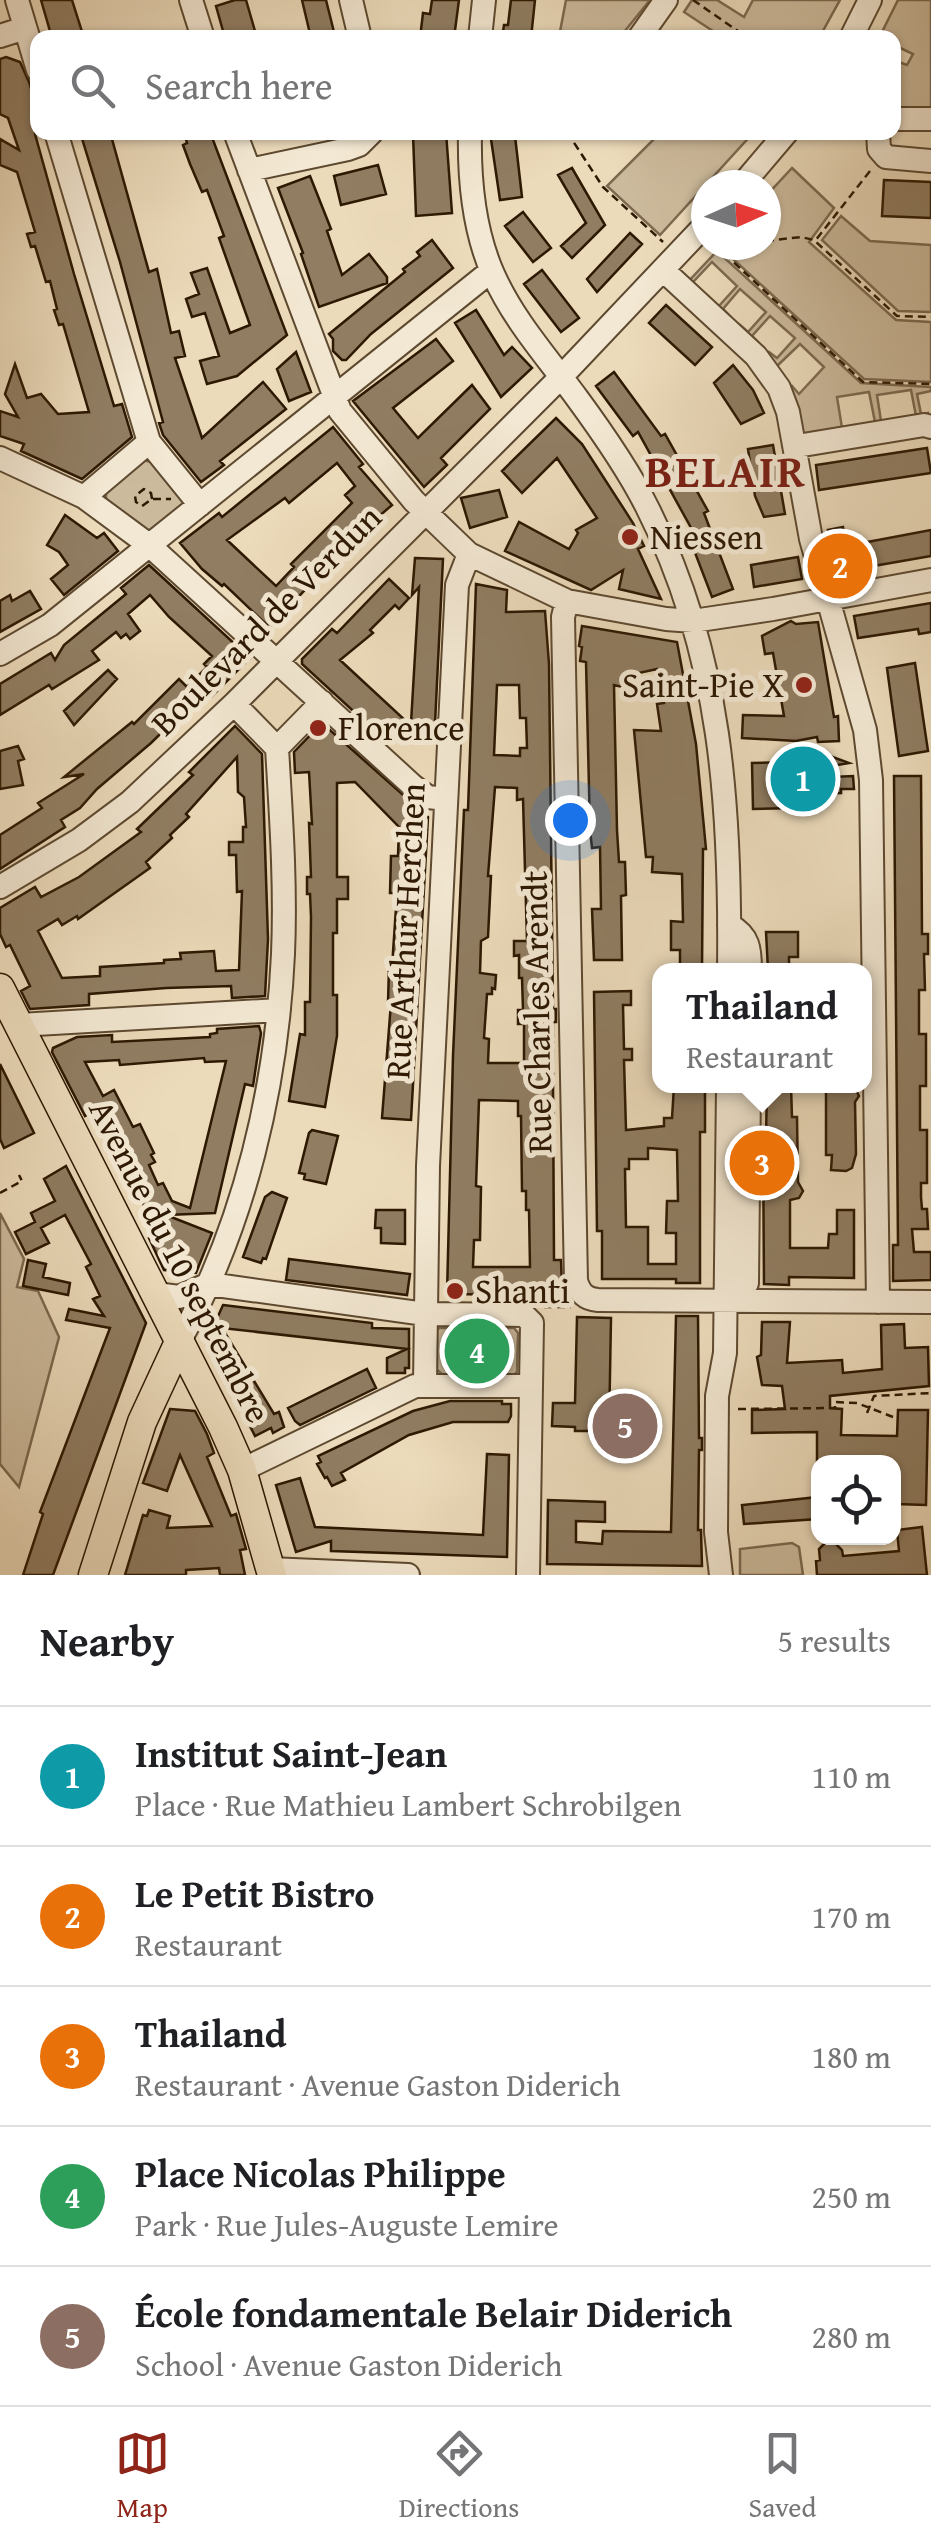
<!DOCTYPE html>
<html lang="en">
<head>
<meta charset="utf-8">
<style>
  :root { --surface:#fff; --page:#f6f6f6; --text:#202124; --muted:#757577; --line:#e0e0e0; --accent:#8f2418 }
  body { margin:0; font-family:"Gentium Book Plus",serif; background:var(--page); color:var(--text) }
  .controls { position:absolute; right:30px; bottom:30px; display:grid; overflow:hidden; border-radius:20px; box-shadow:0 2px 8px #0004 }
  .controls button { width:90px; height:90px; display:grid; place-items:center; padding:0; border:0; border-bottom:2px solid var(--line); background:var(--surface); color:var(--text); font:50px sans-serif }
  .compass { position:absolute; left:691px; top:170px; width:90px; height:90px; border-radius:50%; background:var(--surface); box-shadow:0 2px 8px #0004; rotate:87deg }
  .you { position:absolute; left:570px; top:820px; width:35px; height:35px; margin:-25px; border:8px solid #fff; border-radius:50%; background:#1a73e8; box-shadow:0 0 0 15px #1a73e833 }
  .badge { display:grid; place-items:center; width:65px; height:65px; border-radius:50%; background:var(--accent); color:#fff; font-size:32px; font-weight:700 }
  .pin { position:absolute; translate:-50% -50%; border:5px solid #fff; box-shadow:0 2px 10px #0006 }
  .popup { position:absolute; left:652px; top:963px; width:220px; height:130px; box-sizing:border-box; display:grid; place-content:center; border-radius:20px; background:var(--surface); filter:drop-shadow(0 2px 8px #0005); font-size:32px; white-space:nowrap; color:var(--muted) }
  .popup b { font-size:38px; color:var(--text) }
  .popup::after { content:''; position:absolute; left:50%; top:100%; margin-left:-20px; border:20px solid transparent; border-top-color:var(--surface) }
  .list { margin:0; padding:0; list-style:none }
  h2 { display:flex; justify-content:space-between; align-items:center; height:130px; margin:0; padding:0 40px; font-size:42px }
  h2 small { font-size:32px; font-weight:400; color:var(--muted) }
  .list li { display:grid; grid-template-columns:65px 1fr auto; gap:30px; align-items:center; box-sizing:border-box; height:140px; padding:0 40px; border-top:2px solid var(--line) }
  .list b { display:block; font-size:38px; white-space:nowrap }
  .list p { margin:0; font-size:32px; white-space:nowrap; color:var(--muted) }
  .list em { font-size:32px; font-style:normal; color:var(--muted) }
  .icon { flex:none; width:55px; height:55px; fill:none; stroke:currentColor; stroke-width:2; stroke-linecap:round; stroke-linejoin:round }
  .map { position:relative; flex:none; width:931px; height:1575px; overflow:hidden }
  .search { position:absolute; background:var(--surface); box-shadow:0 2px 8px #0004; left:30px; right:30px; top:30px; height:110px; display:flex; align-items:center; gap:25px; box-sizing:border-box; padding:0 35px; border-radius:20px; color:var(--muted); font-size:38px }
  .sheet { height:830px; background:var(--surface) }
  nav { display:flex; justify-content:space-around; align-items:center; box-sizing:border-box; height:140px; border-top:2px solid var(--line); background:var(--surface); font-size:28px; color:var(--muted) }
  nav a { display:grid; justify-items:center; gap:5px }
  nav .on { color:var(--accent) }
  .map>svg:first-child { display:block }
  .green { fill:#ccba9c; stroke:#7c694f; stroke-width:2.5 }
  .building { fill:#907d62; stroke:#2d1802; stroke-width:2.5; fill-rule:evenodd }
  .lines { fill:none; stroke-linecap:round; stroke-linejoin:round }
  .minor-casing { stroke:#5d4930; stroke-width:26 }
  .major-casing { stroke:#2d1802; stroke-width:31 }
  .path { stroke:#2d1802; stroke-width:2.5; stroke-dasharray:8 5; stroke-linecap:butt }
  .minor { stroke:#f3e8d3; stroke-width:22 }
  .major { stroke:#ecdbbb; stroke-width:28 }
  .poi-dot { fill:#8f2418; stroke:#f3e8d3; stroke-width:4 }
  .labels { text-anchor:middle; stroke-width:10; stroke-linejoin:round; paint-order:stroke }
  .poi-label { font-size:35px; fill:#2d1802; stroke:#f3e8d3; text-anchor:start }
  .street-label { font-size:35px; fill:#2d1802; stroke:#f3e8d3 }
  .district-label { font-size:45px; font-weight:bold; letter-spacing:2.5px; fill:#7a1f14; stroke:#f3e8d3 }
</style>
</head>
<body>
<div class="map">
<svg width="931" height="1575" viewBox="0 0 931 1575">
  <rect width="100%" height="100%" fill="#ecdbbb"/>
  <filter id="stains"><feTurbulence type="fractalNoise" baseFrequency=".002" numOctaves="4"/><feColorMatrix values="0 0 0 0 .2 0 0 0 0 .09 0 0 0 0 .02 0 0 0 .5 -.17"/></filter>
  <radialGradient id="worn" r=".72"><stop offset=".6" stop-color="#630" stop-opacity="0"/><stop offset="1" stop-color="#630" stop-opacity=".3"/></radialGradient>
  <path class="green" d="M566 0H650L620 37H559Z
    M692 0H717L744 17 753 0H840L819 38 722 37 684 12Z
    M898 0H931V110L894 109V74L899 62 907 65 913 54 894 45V38H879Z
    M660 133H753L660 235 607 186Z
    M792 168 834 208 809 242 896 320 931 322V382L864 379 720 247 766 245V196Z
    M841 216 870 241 931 245V312L898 311 822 240Z
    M717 251 861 383 931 387V391L917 394 921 414 928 413 929 418 916 416 911 390 877 395 881 421 875 422 869 392 837 397 842 428 803 434 787 393 792 386 799 394 824 367 800 344 777 366 765 357 769 352 777 358 795 338 770 316 752 336 759 343 756 347 737 328 740 325 748 332 766 312 740 289 723 309 730 316 727 320 718 307 737 286 712 262 693 282 687 283Z
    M142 460 152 462 186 504 149 534 106 499V490Z
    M0 1213 24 1259 17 1287 38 1291 59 1337 19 1487 0 1464Z
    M439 1328H514L518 1333 517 1372 512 1376 443 1375 435 1368V1332Z
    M792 1543 799 1547 803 1575H740V1549Z"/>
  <path class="building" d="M41 0H72L84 38H52Z
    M235 0H246L257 38H225L216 6Z
    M302 0H326L334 32 311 38Z
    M432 0H459L454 38H420L423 13 430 14Z
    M511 0H535L531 38H502L504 25H508Z
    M6 57 20 62 29 82 38 111 35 134 74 274 114 406 122 404 132 437 82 479 21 451 24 444 0 436V411L18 417 5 394 15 364 27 398 41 394 58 414 89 412 63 324 59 325 54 310 57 309 50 281 46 282 35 246 31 247 27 234 35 232 17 172 0 165V139L19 150 8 118 0 114V59Z
    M80 132H110L149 272 157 269 171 333 179 331 185 356 175 358 202 438 263 382 286 409 220 461 224 465 201 482 163 435 159 423 163 422 120 262Z
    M184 132H210L287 335 237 376 207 384 200 361 219 356 205 313 192 317 186 299 199 294 191 273 207 268 230 333 250 325 219 238 224 236 207 190 202 192 190 164 183 145 187 143Z
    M446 132 452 213 416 216 413 134Z
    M515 136 522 197 500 200 491 139Z
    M378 165 386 194 341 205 334 176Z
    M572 168 605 225 572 258 561 246 586 223 558 175Z
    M310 176 331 229 327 231 342 275 369 254 387 277V283L319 307 301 254 303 253 278 188Z
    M884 180 931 182V218L882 216Z
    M523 212 551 248 533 262 505 226Z
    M630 233 642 244 597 292 587 279Z
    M432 240 453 268 371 334 346 360H342L333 351V339L329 334 405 272 403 269 420 256 417 252Z
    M542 270 579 318 561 332 524 284Z
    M666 305 712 347 695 365 649 323Z
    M476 310 504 355 512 347 532 368 501 397 455 323Z
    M436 339 453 361 393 408 418 438 472 385 490 409 441 458 447 465 424 487 353 401Z
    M296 352 311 392 289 401 277 369Z
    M733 365 753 390 764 413 741 424 714 383Z
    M614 372 661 436 665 434 708 511 704 513 733 589 712 597 689 537 695 535 638 432 633 436 596 386Z
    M556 418 582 444 633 523 644 546 638 549 661 599 619 589 623 570 591 590 505 551 519 522 569 549 578 533 576 530 597 518 557 458 522 493 502 471Z
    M333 427 363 464 359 467 392 505 347 544 270 628 224 584 222 586 202 569 180 543 219 513 222 517ZM337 463 355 486 345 495 352 503 291 564 294 567 276 586 227 540 285 498 289 503Z
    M773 445 785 514 764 517 755 496 748 449Z
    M927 448 931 473 819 490 816 465Z
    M499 490 507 517 470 528 461 498Z
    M65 515 97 538 104 533 118 551 64 595 51 579 68 565 59 552 47 545Z
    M843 527 846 546 931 530V556L839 572 828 530Z
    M798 557 802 579 754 587 751 565Z
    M415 558 443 559 435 724 411 723 419 587 412 595Z
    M149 565 250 658 212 696 205 690 151 743 97 789 80 808 61 820 65 827 0 869V835L42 808 38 803 84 774 64 777 132 722 134 724 179 679 187 687 207 667 204 664 212 656 169 617 150 595 128 614 140 631 130 639 126 634 121 638 116 632 92 651 99 660 52 689 49 685 0 715V684L51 653 55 660 64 645 126 594 121 588Z
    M389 579 409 598 399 609 395 605 370 630 373 633 340 660 407 722 388 743 302 664V659L332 629 337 633Z
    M476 584 507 590 506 612 545 611 549 664 553 1009H556V1022H553V1080L554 1260H561L562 1288H522V1295L447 1294 453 1056 464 810H468ZM497 685H519L520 718H526L527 748H520V756L494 755ZM495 787 517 788V800L523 799 527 941H514V956L519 955V978H522L523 1010H518V1024H524V1063H488L489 1039 484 1038 487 994H492V988L495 989 496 975 480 973 481 941 488 937 491 876H488ZM479 1100 518 1101V1116H521L522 1191H526V1210H529L530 1267H473L474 1240H480L481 1187 476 1186Z
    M30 591 41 609 0 632V601L10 595 12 601Z
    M931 603V632L919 634 918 629 858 638 854 616Z
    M791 621 796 624 818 622 834 717 838 716 839 741 818 742 817 737 796 741 742 738 743 715 784 716 773 653 765 654 762 636Z
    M582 626 677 642 696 744 706 849H703L702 970H680V950H671V921L683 922 682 874 652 872 653 857H646L634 730 661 731 657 704 664 703 657 669 634 674 631 689 614 685 617 830 619 862H625L626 895 621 896 622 960H594L592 909H601L600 847 592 848 590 830 586 662 580 661 582 647 579 646Z
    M915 663 928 751 899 756 887 668Z
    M108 670 117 679 74 725 64 711Z
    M322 723 428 817 411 1120 382 1118 391 1003H388L389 967H392L397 893H390L391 856H398L399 827 355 782 337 783V877H348V899H337V933H333V995H337V1036L325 1107 289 1101 300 1034 305 1035V1002H310L311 917 310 894H307V877H311L309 823 312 824 309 772 295 773 294 752Z
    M235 726 262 754 268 939 265 996 232 998 231 986 166 988 89 994V1005L30 1009 21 991 30 986 10 945 6 947 0 934V908L35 887 41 897 79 877 141 832 137 829 193 775 189 772ZM237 757 238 792 244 797 246 827H243V842H229V855H236L237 892 242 891 239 970 216 971 214 951 180 953 181 959 164 960V963L100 967V976L62 978 38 931 58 919 62 925 77 916 78 919 150 868 146 862 172 838 170 835 189 817 186 814Z
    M18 746 24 759 18 761 23 785 0 789V751Z
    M819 752 849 763 831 766 832 777 853 776 854 789H841V793L794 794V808L753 809 752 763 785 762V769L818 767Z
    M894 776H921L922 934H928V954H924L925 990H919V1034H926V1086H920V1130H927V1183H921V1197L922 1209H927L928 1229H912L914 1252H931V1280L893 1281V1245H898Z
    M766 932H798V957H789V970H768Z
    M631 991V1005H623L624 1049H632V1060H624L626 1130 664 1126V1118H672L674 1086H705V1132H700V1283H676V1279H602V1231H597L594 992ZM648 1148 677 1150 678 1201H667L666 1233H676V1264H648V1227H626L625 1169H629V1159H648Z
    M259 1026 261 1033 253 1086 245 1084 215 1213 166 1215 212 1233 196 1273 164 1270 149 1238 157 1234 112 1140 119 1136 111 1122 104 1125 97 1110 85 1116 52 1052 53 1048 77 1037 112 1035V1042L210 1037V1034L217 1033V1029ZM204 1058 205 1062 226 1061 190 1208 172 1201 163 1183 158 1185 149 1165 155 1162 151 1155 154 1153 140 1124 133 1127 114 1090 103 1096 85 1062 119 1060 120 1065Z
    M0 1064 34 1133 4 1148 0 1139Z
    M767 1086H791L792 1117H797L798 1182 803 1191 799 1198 790 1200V1248H828L829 1234H837V1210H854V1278L789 1277V1285L764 1284 763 1137H766Z
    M826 1086H854L859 1096 855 1102 856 1154 852 1168 846 1171 831 1170 832 1155H826Z
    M312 1130 338 1136 326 1184 304 1179 305 1174 299 1173 309 1133Z
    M66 1166 146 1323 53 1575H23L43 1514 40 1512 110 1328 66 1320 69 1309 104 1316 93 1299 100 1296 86 1267 91 1264 65 1215 41 1228 49 1243 26 1254 15 1232 35 1222 31 1213 55 1201 44 1179Z
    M272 1192 287 1198 266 1259 263 1258 261 1263 243 1257 265 1197Z
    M376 1210H405V1244L381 1243V1228H375Z
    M289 1259 410 1274 407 1295 286 1280Z
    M28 1260 46 1264 43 1277 70 1283 68 1295 23 1286Z
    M223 1305 372 1323V1328L409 1329V1368H405V1373H387V1358L407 1349 222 1328 274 1414 279 1412 284 1427 273 1433 271 1428 255 1436 207 1341Z
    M676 1316H698L699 1438H702V1450H699L698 1530H701L702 1566 547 1564 548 1500 605 1502V1522L576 1521V1542L602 1544 603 1531 671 1532Z
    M577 1317 611 1318 609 1431H575V1427L552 1426 553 1403H575Z
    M762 1322H790L787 1363 842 1360 843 1373 882 1369 881 1325 904 1324 905 1348 928 1347 929 1386 830 1396V1408L842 1409 841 1435 897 1436 898 1410H928L926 1505 896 1504V1469H894V1462H817V1432L752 1433V1410L785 1409 782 1386 762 1385 757 1357 761 1355Z
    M367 1369 376 1388 300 1425 295 1421 288 1408Z
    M450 1401H502V1404H511V1416L508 1422H453L409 1435 341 1473 345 1480 332 1486 327 1477 325 1478 317 1464 321 1462 318 1456 413 1411Z
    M170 1409 195 1411 207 1434 214 1453 207 1457 231 1516 236 1514 246 1549 240 1550 245 1575H220L219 1568 186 1570V1575H125L143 1515 147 1516 149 1510 170 1516 167 1528 212 1526 180 1455 167 1491 143 1483Z
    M487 1454 509 1455 507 1557 331 1551V1541L296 1552 276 1485 300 1478 315 1527 483 1535Z
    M818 1497V1519L744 1524 742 1505Z
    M922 1527 927 1575H817L816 1561 820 1560 819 1549 825 1543 834 1542 842 1550 843 1556 899 1551 897 1530Z"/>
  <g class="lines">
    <defs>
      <path id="minor" d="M17 0 38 70
        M191 0 203 38
        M351 0 360 38
        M0 36 25 28
        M480 38 484 0
        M639 38 666 0
        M851 38 870 0
        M894 119H931
        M56 132 149 442 200 505
        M235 132 340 411 414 501 469 554 567 601 666 619 693 621 773 609 931 580
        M470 132C469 178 474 231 493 274 514 321 547 357 577 398 602 432 628 469 647 507 722 655 731 808 729 970
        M878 132 879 149 886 157 931 161
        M249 170 348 149 359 145 372 132
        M742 185 787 132
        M663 270 756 356 779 388 788 412 811 539 865 730 871 780 878 1302
        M797 446 924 425 931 427
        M0 458 84 497 149 545 413 786 428 797 446 799
        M84 497 149 442
        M567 601 563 617 576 1281C580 1293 585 1299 598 1300L931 1302
        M0 654 50 625 491 271
        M277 748 322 702
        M0 887 79 840 130 802 234 704 561 377 706 224
        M729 925C749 936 750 949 750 970
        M19 1025 279 1010
        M209 1284 425 1314 524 1315 532 1323 528 1575
        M156 1294 179 1297 209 1284
        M725 1301 747 1283 749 1086
        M180 1340C245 1225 277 1085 283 954 286 886 281 816 277 748L234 704
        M425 1384 428 1166 457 585 469 554
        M242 1470 415 1386H531
        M270 1569 408 1575
        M721 1575 716 1532 717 1396 725 1353 728 1086"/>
      <path id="major" d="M0 988 223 1427 242 1470 272 1575
        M93 1575 142 1422 180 1340"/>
    </defs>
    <use href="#minor" class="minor-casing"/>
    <use href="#major" class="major-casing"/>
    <path class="path" d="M693 0 748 38
      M567 132 603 187 663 242
      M870 171 815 241 897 316 931 317
      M766 241 801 237 814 240
      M715 245 863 382 931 384
      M719 246 747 245
      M152 499 151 493 144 489 135 496 136 502 142 506 152 499H171
      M0 1193 22 1181 19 1175
      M544 1307H571
      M738 1409 835 1408V1402L857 1403 893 1417
      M867 1413 874 1396 931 1393"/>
    <use href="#minor" class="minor"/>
    <use href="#major" class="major"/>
  </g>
  <g class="poi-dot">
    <circle cx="630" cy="537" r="10"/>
    <circle cx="804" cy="685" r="10"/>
    <circle cx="318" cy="728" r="10"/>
    <circle cx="455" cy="1291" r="10"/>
  </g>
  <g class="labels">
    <g class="poi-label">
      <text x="650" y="549">Niessen</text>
      <text x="784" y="697" text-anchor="end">Saint-Pie X</text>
      <text x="338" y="740">Florence</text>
      <text x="475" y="1303">Shanti</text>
    </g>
    <g class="street-label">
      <text transform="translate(266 620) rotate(-45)" y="12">Boulevard de Verdun</text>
      <text transform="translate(405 931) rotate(-87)" y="12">Rue Arthur Herchen</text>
      <text transform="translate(537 1012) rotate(-91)" y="12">Rue Charles Arendt</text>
      <text transform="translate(180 1261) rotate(63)" y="12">Avenue du 10 septembre</text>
    </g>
    <g class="district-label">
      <text x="726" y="487">BELAIR</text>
    </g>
  </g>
  <rect width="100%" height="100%" filter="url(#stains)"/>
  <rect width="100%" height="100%" fill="url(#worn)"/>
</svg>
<div class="controls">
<button><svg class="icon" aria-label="locate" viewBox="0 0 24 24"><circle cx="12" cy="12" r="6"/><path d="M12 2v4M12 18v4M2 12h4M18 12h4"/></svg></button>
</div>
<svg class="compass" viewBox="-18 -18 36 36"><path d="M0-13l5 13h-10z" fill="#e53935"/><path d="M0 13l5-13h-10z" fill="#757577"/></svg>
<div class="you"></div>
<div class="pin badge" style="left:803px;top:779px;background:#0f9aa8">1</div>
<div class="pin badge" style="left:840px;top:566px;background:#e8710a">2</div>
<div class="pin badge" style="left:762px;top:1163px;background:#e8710a">3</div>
<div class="popup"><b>Thailand</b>Restaurant</div>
<div class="pin badge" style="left:477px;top:1351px;background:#2e9e5b">4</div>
<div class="pin badge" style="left:625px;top:1426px;background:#8d6e63">5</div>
<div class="search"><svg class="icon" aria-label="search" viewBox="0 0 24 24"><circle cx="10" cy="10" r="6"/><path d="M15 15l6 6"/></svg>Search here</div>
</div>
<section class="sheet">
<h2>Nearby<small>5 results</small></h2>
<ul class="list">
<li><span class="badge" style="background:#0f9aa8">1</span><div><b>Institut Saint-Jean</b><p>Place · Rue Mathieu Lambert Schrobilgen</p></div><em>110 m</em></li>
<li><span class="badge" style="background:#e8710a">2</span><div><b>Le Petit Bistro</b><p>Restaurant</p></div><em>170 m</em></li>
<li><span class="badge" style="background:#e8710a">3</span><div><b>Thailand</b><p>Restaurant · Avenue Gaston Diderich</p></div><em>180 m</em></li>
<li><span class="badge" style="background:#2e9e5b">4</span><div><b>Place Nicolas Philippe</b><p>Park · Rue Jules-Auguste Lemire</p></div><em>250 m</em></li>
<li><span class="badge" style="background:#8d6e63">5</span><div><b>École fondamentale Belair Diderich</b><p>School · Avenue Gaston Diderich</p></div><em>280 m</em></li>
</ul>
</section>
<nav>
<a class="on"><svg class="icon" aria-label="map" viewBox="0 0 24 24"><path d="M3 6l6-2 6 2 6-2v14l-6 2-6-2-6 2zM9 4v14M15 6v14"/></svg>Map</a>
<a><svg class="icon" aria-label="directions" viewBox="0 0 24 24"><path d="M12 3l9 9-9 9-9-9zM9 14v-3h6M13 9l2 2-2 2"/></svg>Directions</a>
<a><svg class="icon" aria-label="saved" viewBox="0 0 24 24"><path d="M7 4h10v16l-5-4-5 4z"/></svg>Saved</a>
</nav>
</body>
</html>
